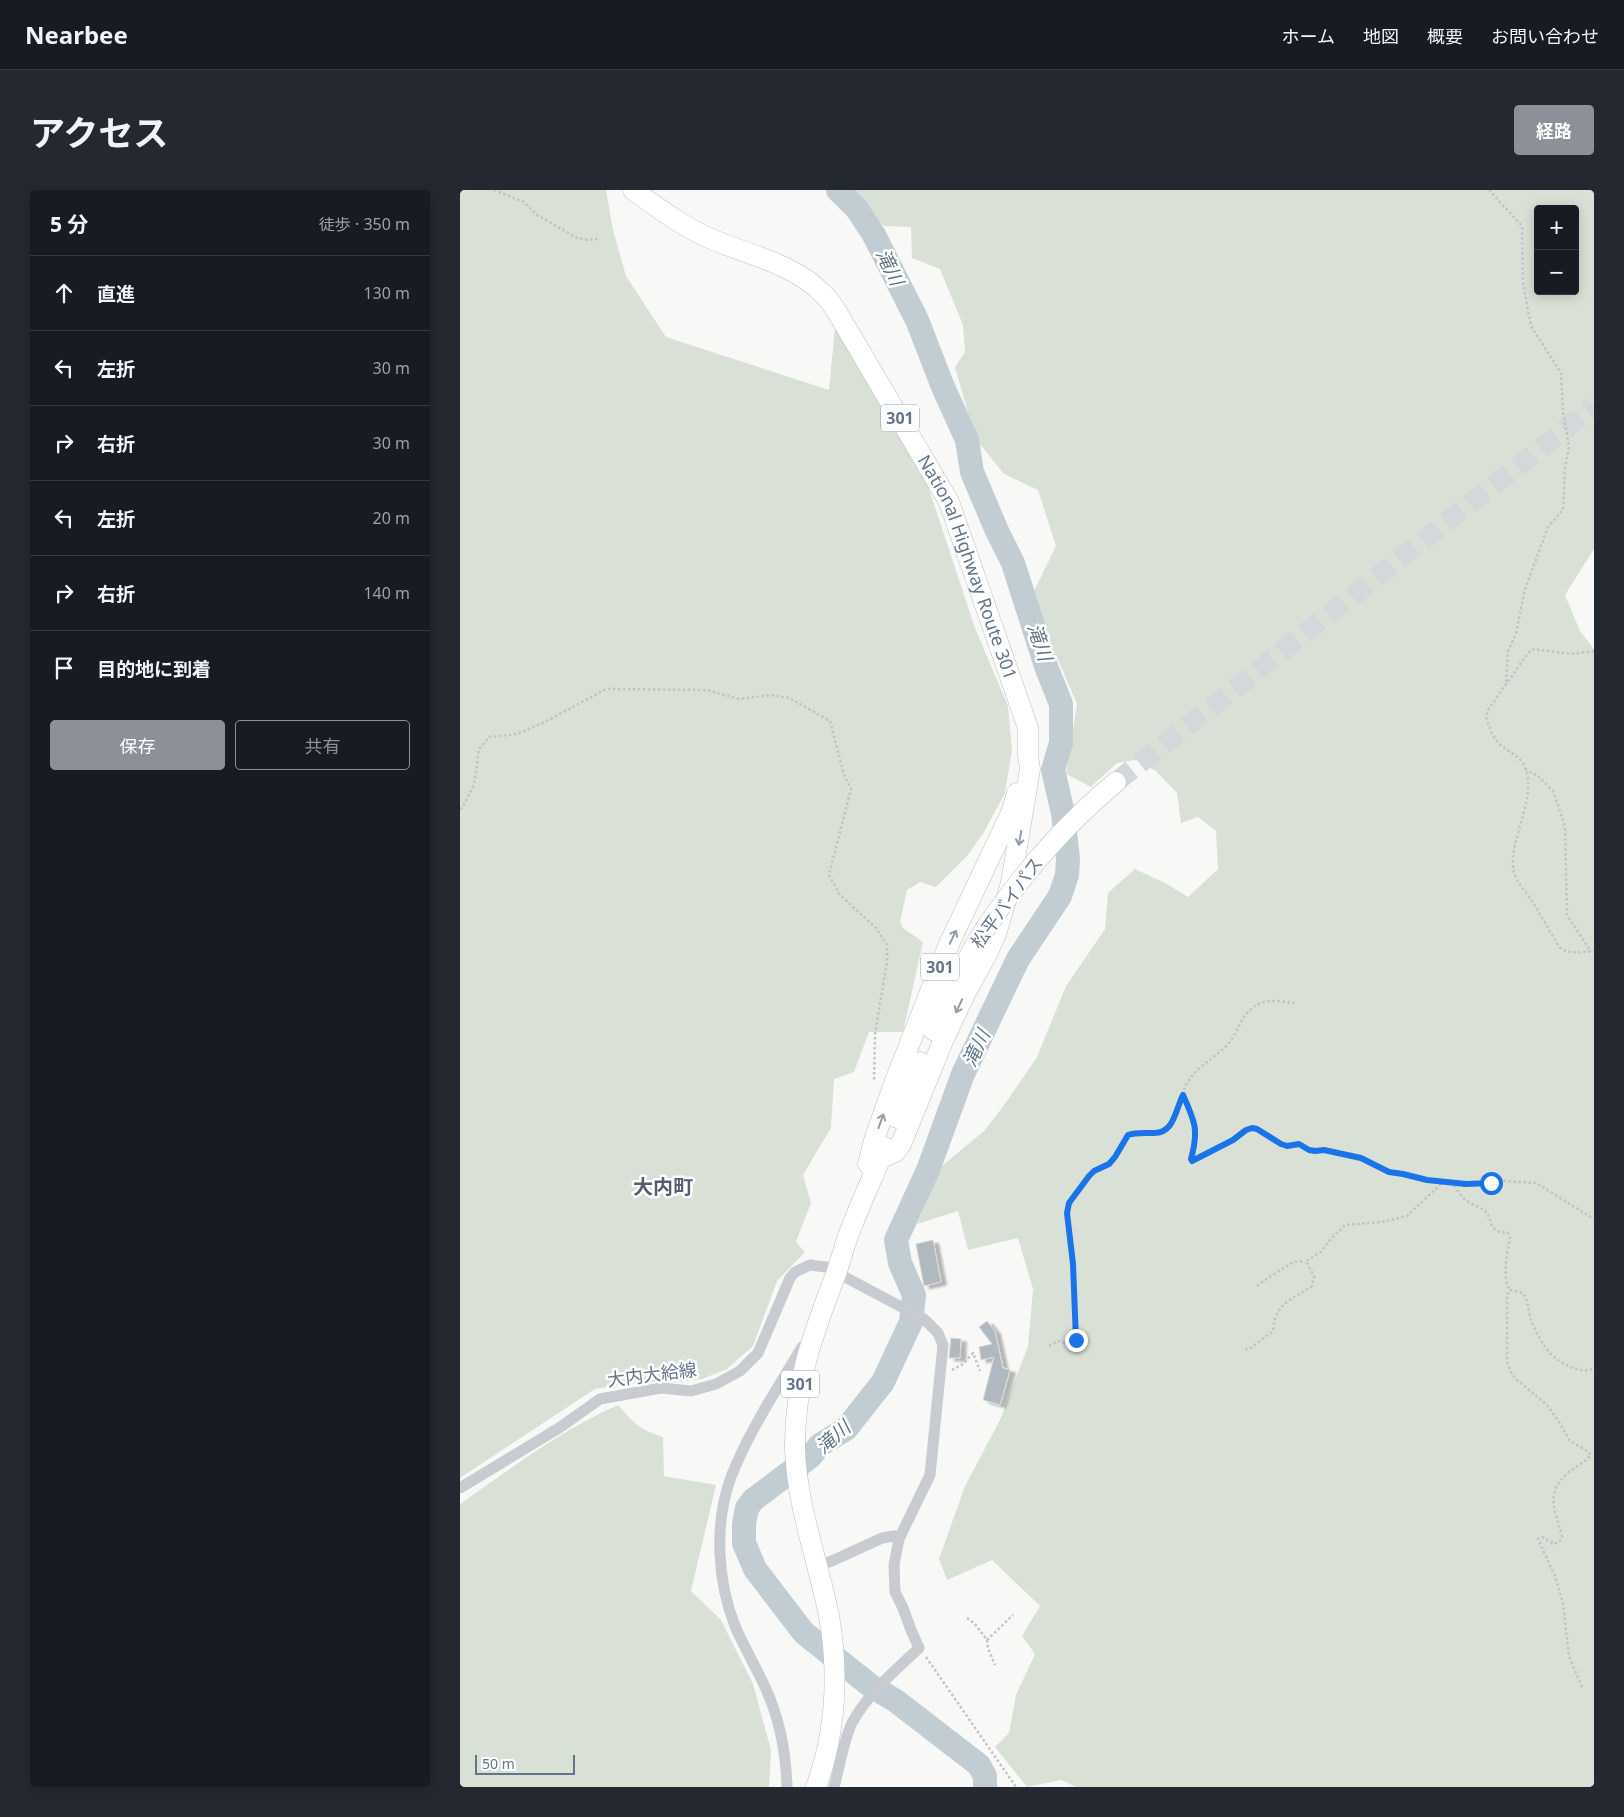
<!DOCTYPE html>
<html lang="ja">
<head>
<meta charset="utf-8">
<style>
  :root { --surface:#171b24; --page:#242831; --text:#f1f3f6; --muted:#9ea1a6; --line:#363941; --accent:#8c9099 }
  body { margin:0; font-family:"Noto Sans","Noto Sans JP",sans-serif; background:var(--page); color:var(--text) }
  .controls { position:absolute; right:15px; top:15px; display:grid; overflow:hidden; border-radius:5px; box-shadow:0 2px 12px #0003 }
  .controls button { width:45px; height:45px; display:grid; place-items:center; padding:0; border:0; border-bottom:1px solid var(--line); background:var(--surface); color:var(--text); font:25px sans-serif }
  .scale { position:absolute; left:15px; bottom:12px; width:100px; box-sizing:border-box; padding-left:5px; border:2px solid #64758a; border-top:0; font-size:14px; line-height:18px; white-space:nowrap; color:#64758a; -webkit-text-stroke:4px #fff; paint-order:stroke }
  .stop { position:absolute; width:15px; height:15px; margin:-11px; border:4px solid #1a73e8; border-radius:50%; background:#fff }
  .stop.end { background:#1a73e8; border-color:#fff; box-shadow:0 1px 5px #0008 }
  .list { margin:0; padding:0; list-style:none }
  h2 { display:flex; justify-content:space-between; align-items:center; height:65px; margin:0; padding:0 20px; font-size:21px }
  h2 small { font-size:16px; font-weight:400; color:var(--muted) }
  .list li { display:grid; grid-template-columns:32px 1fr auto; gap:15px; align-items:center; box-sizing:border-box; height:75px; padding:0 20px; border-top:1px solid var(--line) }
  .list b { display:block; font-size:19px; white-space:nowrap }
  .list em { font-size:16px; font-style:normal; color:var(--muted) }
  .actions { display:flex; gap:10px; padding:15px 20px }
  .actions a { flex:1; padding:11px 0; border:1px solid var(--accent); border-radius:5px; text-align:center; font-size:18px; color:var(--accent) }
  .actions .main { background:var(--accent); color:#fff }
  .icon { flex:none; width:28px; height:28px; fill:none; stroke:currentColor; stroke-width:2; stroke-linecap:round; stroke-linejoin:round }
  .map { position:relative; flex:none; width:1134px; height:1597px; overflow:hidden; border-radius:5px }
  header { display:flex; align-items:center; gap:30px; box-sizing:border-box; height:70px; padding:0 25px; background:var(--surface); border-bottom:1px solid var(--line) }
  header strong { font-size:24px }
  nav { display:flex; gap:28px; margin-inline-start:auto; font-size:18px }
  .intro { display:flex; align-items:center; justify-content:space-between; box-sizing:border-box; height:120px; padding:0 30px }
  h1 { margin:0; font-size:35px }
  .button { padding:12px 22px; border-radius:5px; background:var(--accent); color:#fff; font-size:18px; font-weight:700 }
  main { display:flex; gap:30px; padding:0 30px }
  aside { flex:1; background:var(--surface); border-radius:5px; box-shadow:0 2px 12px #0003 }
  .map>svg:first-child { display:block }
  .green { fill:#d9e1d6; fill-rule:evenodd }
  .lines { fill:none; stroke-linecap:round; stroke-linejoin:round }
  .river { stroke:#c2cdd3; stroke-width:24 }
  .building { fill:#b0b8c0; stroke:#dadbd8; filter:url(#shadow) }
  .trunk-tunnel { stroke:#d3d8db; stroke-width:20; stroke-dasharray:20 10; stroke-linecap:butt }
  .trunk-casing { stroke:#babdc1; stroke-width:21 }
  .path { stroke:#c1c3c6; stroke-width:2.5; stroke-dasharray:2.5 2.5; stroke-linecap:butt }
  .minor { stroke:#c8cbd0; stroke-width:11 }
  .trunk { stroke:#fff; stroke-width:20 }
  .trunk-bridge-casing { stroke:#babdc1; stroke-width:21; stroke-linecap:butt }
  .trunk-bridge { stroke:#fff; stroke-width:20 }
  .oneway { stroke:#929ead }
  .route { stroke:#1a73e8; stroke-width:6 }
  .labels { text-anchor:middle; stroke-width:5; stroke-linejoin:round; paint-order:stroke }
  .shield { fill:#fff; stroke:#929ead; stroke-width:1 }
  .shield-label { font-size:16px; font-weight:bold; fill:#64758a }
  .street-label { font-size:18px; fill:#64758a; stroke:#fff }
  .water-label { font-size:19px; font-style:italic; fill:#607785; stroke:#fff }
  .quarter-label { font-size:20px; font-weight:bold; fill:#535f6e; stroke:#fff }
</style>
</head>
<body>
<header>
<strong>Nearbee</strong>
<nav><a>ホーム</a><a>地図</a><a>概要</a><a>お問い合わせ</a></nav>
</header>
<div class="intro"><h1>アクセス</h1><a class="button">経路</a></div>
<main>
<aside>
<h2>5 分<small>徒歩 · 350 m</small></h2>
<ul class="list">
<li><svg class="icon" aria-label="ahead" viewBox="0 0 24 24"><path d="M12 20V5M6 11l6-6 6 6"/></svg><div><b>直進</b></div><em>130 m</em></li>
<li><svg class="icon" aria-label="left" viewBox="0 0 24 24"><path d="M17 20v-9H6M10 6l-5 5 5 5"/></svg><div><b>左折</b></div><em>30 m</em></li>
<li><svg class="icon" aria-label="right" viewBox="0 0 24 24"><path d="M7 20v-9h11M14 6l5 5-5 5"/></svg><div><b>右折</b></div><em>30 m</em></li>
<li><svg class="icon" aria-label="left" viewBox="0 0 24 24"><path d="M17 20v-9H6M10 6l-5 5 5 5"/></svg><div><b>左折</b></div><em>20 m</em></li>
<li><svg class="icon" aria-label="right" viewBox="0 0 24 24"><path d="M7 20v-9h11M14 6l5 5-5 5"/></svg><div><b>右折</b></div><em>140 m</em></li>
<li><svg class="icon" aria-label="arrive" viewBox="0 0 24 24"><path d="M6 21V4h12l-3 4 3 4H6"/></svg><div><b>目的地に到着</b></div></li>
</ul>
<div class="actions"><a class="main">保存</a><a>共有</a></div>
</aside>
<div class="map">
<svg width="1134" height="1597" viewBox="0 0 1134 1597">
  <defs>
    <filter id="shadow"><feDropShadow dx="5.5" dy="3" stdDeviation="1" flood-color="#0004"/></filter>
  </defs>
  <rect width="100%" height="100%" fill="#f8f9f6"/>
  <path class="green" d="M0 0H146L153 40 166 86 206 147 369 200 375 138 466 290 515 438 548 516 552 560 545 603 524 642 508 665 476 697 460 692 447 700 440 732 443 738 463 752 443 842H409L394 882 374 889 371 938 343 985 351 1013 336 1052 345 1062 317 1091 293 1156 267 1179 242 1189 215 1192H175L135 1199 0 1288Z
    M387 0H1134V359L1105 405 1120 441 1134 459V1597H616L601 1590 567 1597 535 1557 549 1543 556 1505 575 1464 562 1446 580 1416 532 1370 487 1390 479 1369 505 1296 540 1230 568 1156 573 1099 558 1048 508 1060 498 1021 457 1034 482 976 525 940 547 911 577 867 606 796 645 739 648 703 675 679 707 694 728 707 758 679 756 641 738 627 721 633 717 603 696 581 676 570 657 573 631 597 606 584 617 514 571 407 596 356 578 300 544 284 515 248 495 177 505 162 503 135 480 79 452 68 451 37 424 36ZM1078 19H1115V101H1078Z
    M158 1215C175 1234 178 1239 203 1247L204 1286 256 1295 231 1401 261 1430 293 1494 311 1560 309 1597H0V1314C50 1279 101 1240 158 1215Z"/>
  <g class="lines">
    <path class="river" d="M378 0 397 19 414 45 457 130 483 197 507 250 512 282 537 341 553 373 587 479 601 514V553L593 580 603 623 608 669 607 685 600 706 558 769 503 884 468 980 436 1050 440 1073 454 1105 451 1132 423 1192 386 1239 360 1255 350 1267 293 1310 287 1318 284 1334V1353L295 1379 344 1443 411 1496 436 1511 519 1575 525 1586V1597"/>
  </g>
  <path class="building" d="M473 1050 481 1092 464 1096 456 1054Z
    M527 1131 535 1141 543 1178 550 1180 540 1215 523 1210 534 1167 521 1170 519 1157 532 1154 519 1137Z
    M491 1148 501 1149 500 1168H489Z"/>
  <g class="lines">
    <path class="trunk-tunnel" d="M656 592 1134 216"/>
    <defs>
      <g id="trunk">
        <path id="s1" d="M173 0C197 17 220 35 247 47 286 65 332 72 363 104 369 109 373 116 377 122L489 312 568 538V565L570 579 551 693 536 744 527 764 504 806 483 851 441 954 435 962 421 968"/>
        <path d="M641 605 656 592"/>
        <path d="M473 840 490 801 518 750"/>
        <path d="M437 928 460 872"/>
        <path d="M408 974 415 947 435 891 489 754 551 623 557 603"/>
        <path d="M356 1597C376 1542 379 1484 369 1426 358 1370 337 1317 335 1259 334 1194 353 1144 376 1084 379 1075 382 1065 385 1055 396 1022 412 990 425 957"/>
      </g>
    </defs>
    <use href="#trunk" class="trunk-casing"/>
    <path class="path" d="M34 0 64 12 77 25 117 48 128 50 138 49
      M1029 0 1062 36 1063 93 1071 136 1101 183 1103 222 1109 257 1105 279 1103 320 1088 337 1065 399 1056 443 1048 462 1046 494
      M1134 461 1111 464 1074 459 1068 463 1028 520 1026 527C1028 534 1032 545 1037 551 1045 561 1060 565 1065 577 1078 609 1047 651 1054 682 1057 693 1065 701 1072 711 1081 726 1090 741 1099 757 1109 765 1122 762 1134 761
      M1065 579 1078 586 1093 601 1101 624 1105 638 1107 725 1130 760
      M0 619 2 618 14 595 19 559 29 547 57 544 85 532 146 499 247 500 279 509 311 505 329 508 370 531 384 585 391 599 369 685 380 705 416 738 427 755V771L415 844 414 890
      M723 905C727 880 753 871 768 854 781 839 779 823 801 813 811 809 824 812 835 813
      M991 992C996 998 1001 1007 1007 1011 1023 1021 1027 1016 1032 1037L1039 1042 1048 1043 1050 1047C1048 1062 1041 1087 1050 1100
      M797 1096 805 1090 833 1072 845 1071
      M589 1156 598 1151 612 1155 616 1150 613 1074 607 1023 609 1013 629 986 634 981 649 974 655 967 668 945C676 942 684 943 693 943 714 944 715 921 723 905 735 932 739 940 731 969L732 971 773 950 786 939 791 938 797 939 821 954 827 956 839 954 849 960 855 961 864 960 901 968 929 982 943 984 967 990 1007 994 1044 991 1076 993 1134 1029
      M785 1159H789L813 1141C815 1113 831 1110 852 1096L854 1086 846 1071 861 1062 869 1051 885 1035 921 1032 947 1026 983 992
      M492 1180 503 1174 513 1163 520 1181
      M507 1428 515 1434 527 1450 528 1458 535 1475
      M527 1450 553 1425
      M466 1467 556 1597
      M1122 1497 1109 1466 1103 1414 1095 1386 1078 1349 1082 1347 1094 1354 1100 1351 1102 1346C1095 1320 1084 1303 1109 1282 1117 1276 1125 1272 1131 1265L1127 1261 1110 1251 1099 1232 1087 1215 1057 1190 1050 1181 1047 1171V1105L1050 1100 1063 1103C1069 1112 1068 1123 1072 1133 1080 1151 1090 1168 1108 1176 1117 1180 1126 1182 1134 1178"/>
    <path class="minor" d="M0 1298 99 1238 140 1209 201 1198 231 1201 256 1194 280 1181 298 1163 330 1088 335 1082 350 1075 366 1077 464 1129 478 1143 483 1155 470 1285 439 1349 434 1375 435 1402 443 1418 451 1440 459 1458C435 1481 408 1503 392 1533 384 1548 379 1580 374 1597
      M356 1376 372 1371 422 1348 434 1346 440 1347
      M327 1597C326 1562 320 1529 305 1497 296 1477 284 1457 275 1436 257 1390 254 1334 271 1287 289 1241 317 1199 342 1157L345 1155"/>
    <use href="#trunk" class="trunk"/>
    <defs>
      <path id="trunk-bridge" d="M518 750C553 696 592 648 641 605"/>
    </defs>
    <use href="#trunk-bridge" class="trunk-bridge-casing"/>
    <use href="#trunk-bridge" class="trunk-bridge"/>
  </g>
  <defs><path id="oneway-shaft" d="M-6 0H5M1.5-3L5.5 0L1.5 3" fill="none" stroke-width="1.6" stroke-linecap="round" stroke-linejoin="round" transform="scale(1.25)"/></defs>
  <g class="oneway">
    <use href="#oneway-shaft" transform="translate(560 648) rotate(100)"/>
    <use href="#oneway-shaft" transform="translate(493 747) rotate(-65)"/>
    <use href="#oneway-shaft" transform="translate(499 816) rotate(115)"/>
    <use href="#oneway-shaft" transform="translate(421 931) rotate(-70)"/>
  </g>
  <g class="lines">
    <path class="route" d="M616 1150 613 1074 607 1023 609 1013 629 986 634 981 649 974 655 967 668 945C676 942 684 943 693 943 714 944 715 921 723 905 735 932 739 940 731 969L732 971 773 950 786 940 792 938 797 939 821 954 827 956 839 954 849 960 855 961 864 960 901 968 929 982 943 984 967 990 1006 994 1031 993"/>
  </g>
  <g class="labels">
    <g class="shield">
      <rect x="421" y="214.5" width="38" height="27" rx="4"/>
      <rect x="461" y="763.5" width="38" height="27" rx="4"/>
      <rect x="321" y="1180.5" width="38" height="27" rx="4"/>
    </g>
    <g class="shield-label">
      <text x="440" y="234">301</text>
      <text x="480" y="783">301</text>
      <text x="340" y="1200">301</text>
    </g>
    <g class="street-label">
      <text dy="6" stroke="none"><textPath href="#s1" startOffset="529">National Highway Route 301</textPath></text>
      <text transform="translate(547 713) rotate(-54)" y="6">松平バイパス</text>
      <text transform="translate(192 1185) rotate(-7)" y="6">大内大給線</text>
    </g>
    <g class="water-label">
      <text transform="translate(430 77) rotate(64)" y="7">滝川</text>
      <text transform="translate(580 452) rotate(71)" y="7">滝川</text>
      <text transform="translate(516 858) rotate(-65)" y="7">滝川</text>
      <text transform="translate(373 1247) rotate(-41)" y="7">滝川</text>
    </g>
    <g class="quarter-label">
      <text x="203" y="1004">大内町</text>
    </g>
  </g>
</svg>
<div class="controls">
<button>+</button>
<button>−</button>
</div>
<div class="scale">50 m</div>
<div class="stop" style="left:1031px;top:993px"></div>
<div class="stop end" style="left:616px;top:1150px"></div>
</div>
</main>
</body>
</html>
